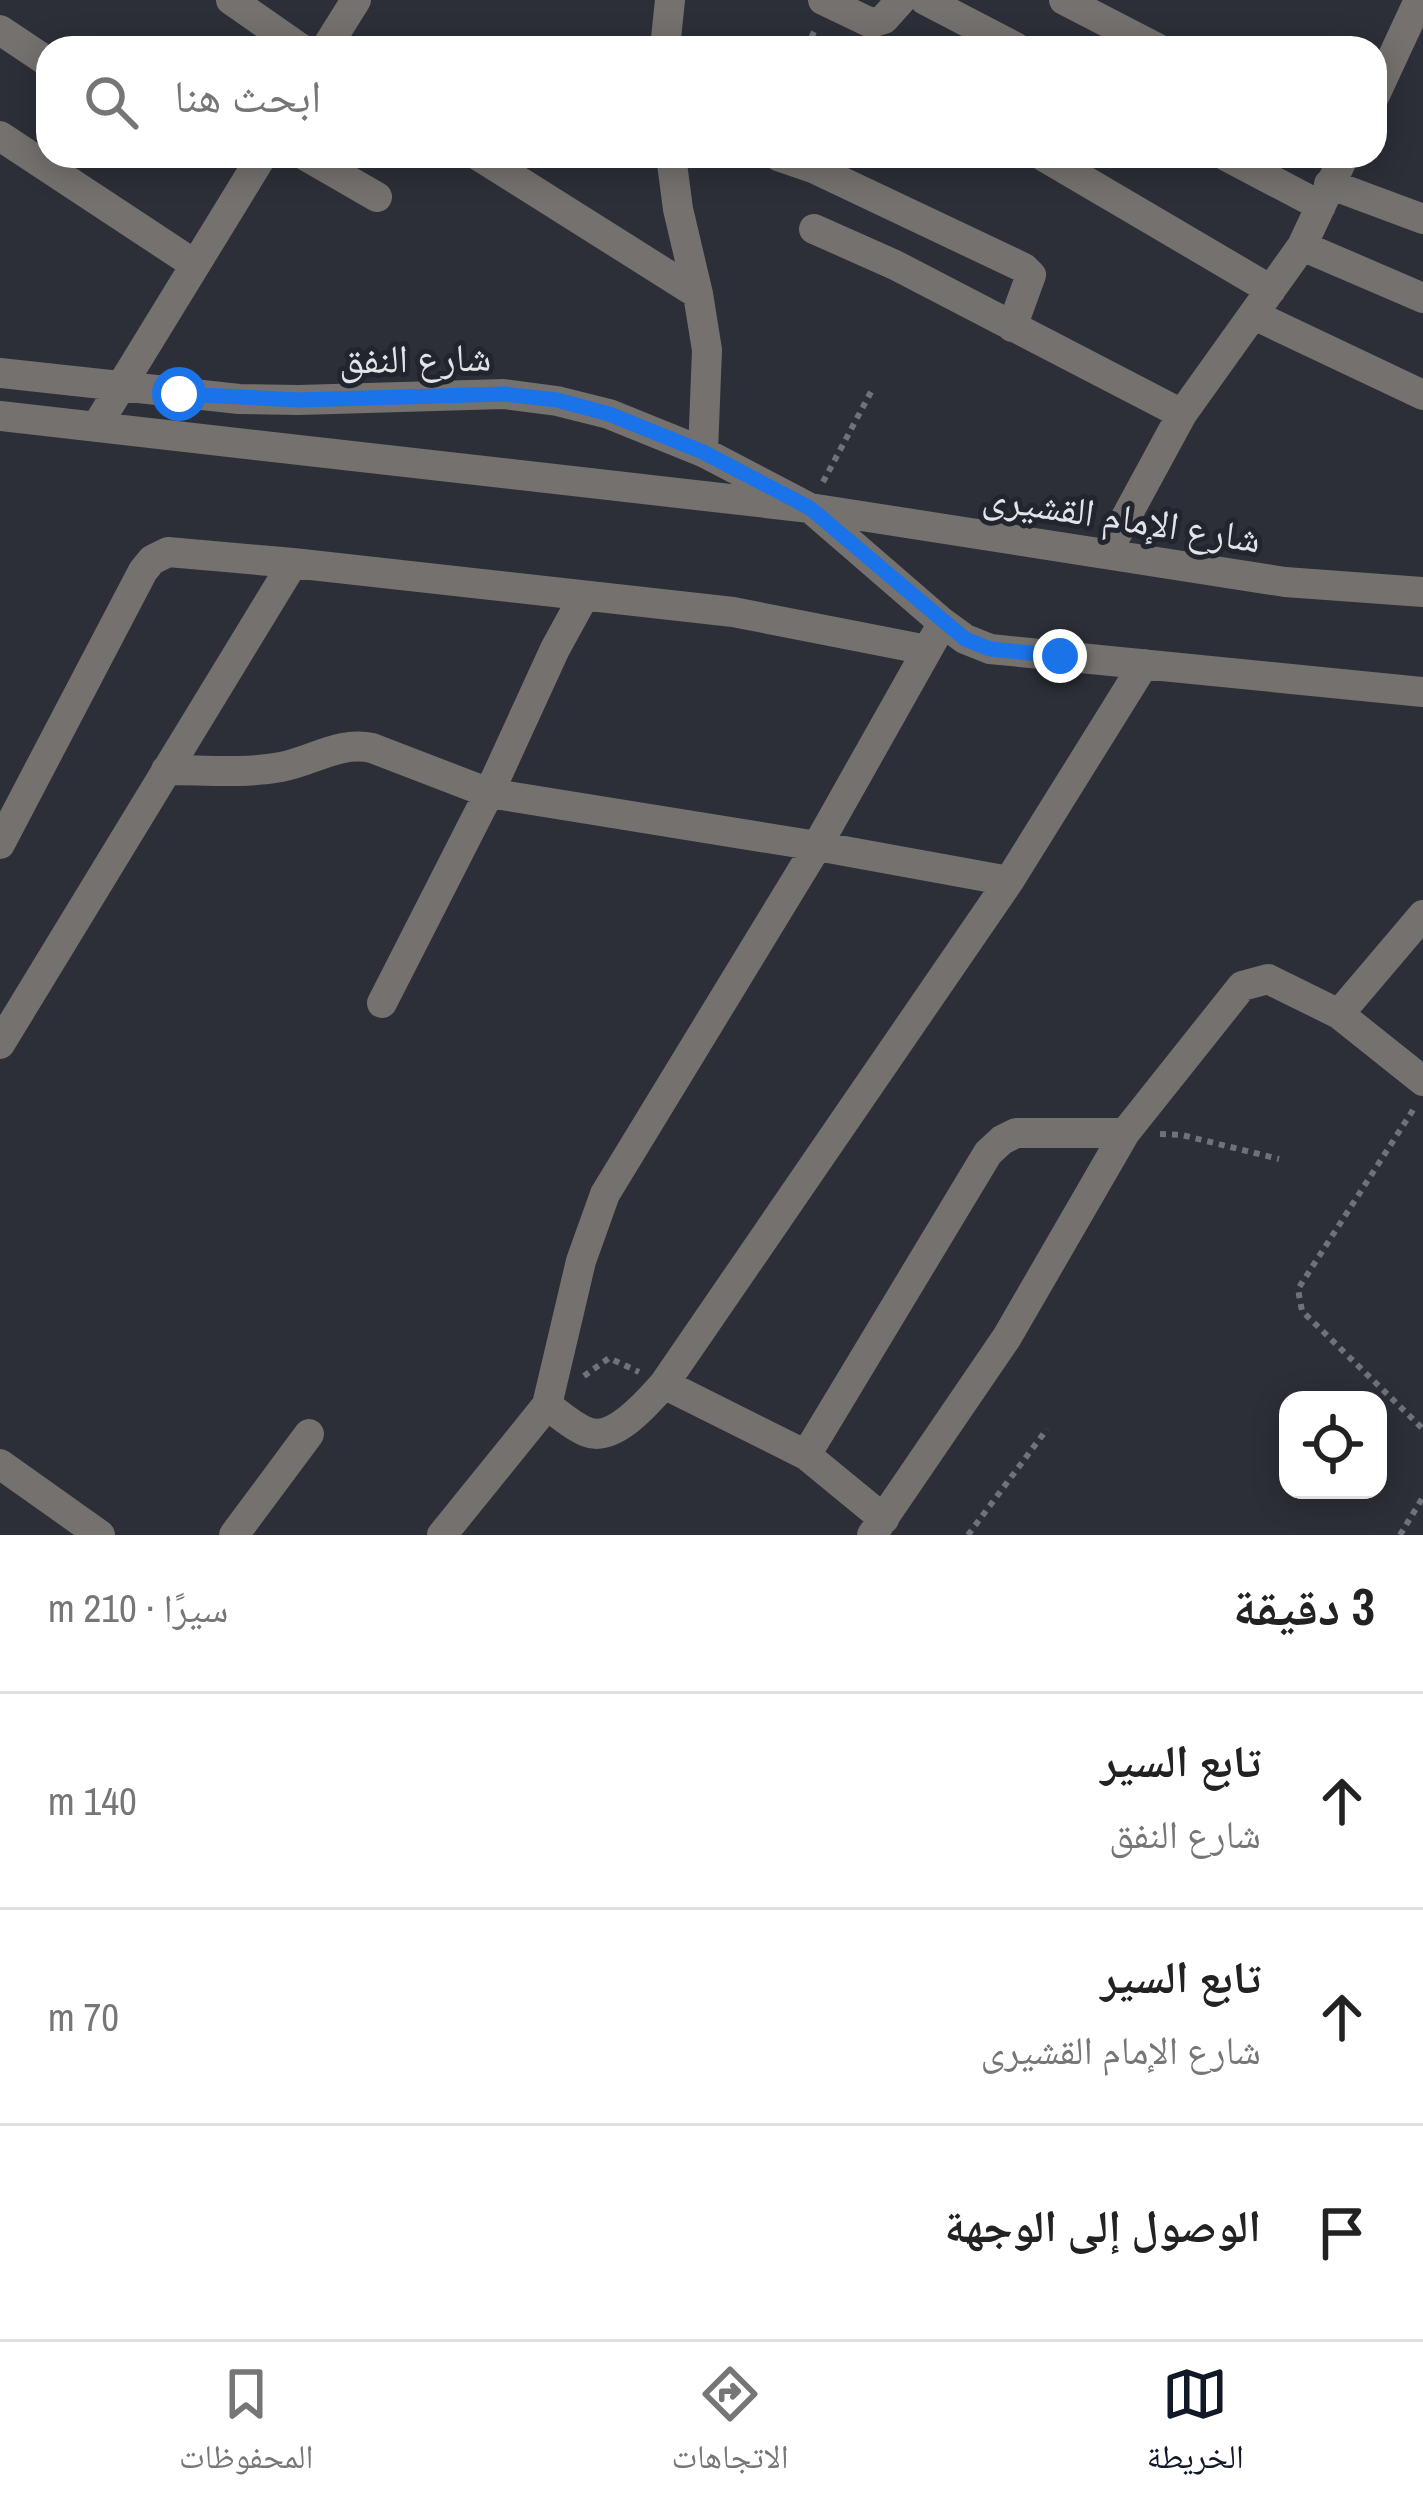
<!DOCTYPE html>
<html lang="ar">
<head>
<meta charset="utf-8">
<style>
  :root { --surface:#fff; --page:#f2f2f2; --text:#222; --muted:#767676; --line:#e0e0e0; --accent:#111827 }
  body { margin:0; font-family:"Archivo Narrow","Noto Naskh Arabic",sans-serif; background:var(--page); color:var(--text); direction:rtl }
  .controls { position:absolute; right:36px; bottom:36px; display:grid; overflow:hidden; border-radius:24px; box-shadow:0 6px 30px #0003 }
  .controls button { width:108px; height:108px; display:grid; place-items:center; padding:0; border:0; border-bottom:3px solid var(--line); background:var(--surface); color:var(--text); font:60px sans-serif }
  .stop { position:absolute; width:36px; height:36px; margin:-27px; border:9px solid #1a73e8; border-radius:50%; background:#fff }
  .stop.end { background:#1a73e8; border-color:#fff; box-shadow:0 3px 12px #0008 }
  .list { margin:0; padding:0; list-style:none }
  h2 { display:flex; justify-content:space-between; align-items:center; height:156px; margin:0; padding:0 48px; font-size:51px }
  h2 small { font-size:39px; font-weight:400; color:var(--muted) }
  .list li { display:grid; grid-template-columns:78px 1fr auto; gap:36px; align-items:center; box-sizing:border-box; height:216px; padding:0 48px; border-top:3px solid var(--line) }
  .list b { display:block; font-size:45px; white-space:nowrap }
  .list p { margin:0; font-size:39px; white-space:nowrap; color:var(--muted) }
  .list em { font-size:39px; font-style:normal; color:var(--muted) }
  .icon { flex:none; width:66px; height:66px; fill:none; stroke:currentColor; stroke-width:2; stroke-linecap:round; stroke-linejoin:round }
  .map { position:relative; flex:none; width:1423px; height:1535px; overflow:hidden; direction:ltr }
  .search { position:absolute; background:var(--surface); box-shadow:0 6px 30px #0003; left:36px; right:36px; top:36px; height:132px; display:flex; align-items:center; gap:30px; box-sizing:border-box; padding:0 42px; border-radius:36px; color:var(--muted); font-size:45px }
  .sheet { height:804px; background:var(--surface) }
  nav { display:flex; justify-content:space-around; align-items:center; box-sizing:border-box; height:168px; border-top:3px solid var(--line); background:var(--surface); font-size:33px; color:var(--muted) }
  nav a { display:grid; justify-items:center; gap:6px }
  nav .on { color:var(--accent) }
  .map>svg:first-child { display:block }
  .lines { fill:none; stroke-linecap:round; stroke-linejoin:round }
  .path { stroke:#6f7279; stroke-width:6; stroke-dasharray:6 6; stroke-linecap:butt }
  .minor { stroke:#74716e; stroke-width:30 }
  .route { stroke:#1a73e8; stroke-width:15 }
  .labels { text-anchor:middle; stroke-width:10; stroke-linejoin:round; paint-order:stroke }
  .street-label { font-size:39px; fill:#e1e3e8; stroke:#22252d }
</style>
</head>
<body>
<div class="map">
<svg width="1423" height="1535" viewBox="0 0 1423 1535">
  <rect width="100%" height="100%" fill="#2c2f37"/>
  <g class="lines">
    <path class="path" d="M806 48 815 30
      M823 482 872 390
      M1413 1110 1298 1289 1302 1311 1423 1429
      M1160 1134 1182 1135 1279 1159
      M584 1376 609 1358 639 1372
      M968 1535 1047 1429
      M1400 1535 1423 1497"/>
    <path class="minor" d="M231 0 300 48
      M823 0 871 23 884 19 901 0
      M925 0 1017 48
      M1064 0 1157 48
      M0 30 48 62
      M326 48 356 0
      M665 48 670 0
      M1375 95 1419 0
      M0 136 194 264
      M306 156 377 197
      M479 156 698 294
      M671 156 678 209 698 294 707 350 703 452
      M778 156 813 168 1024 268 1031 275 1012 327
      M1043 156 1271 290
      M1226 156 1321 206
      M1329 184 1423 219
      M814 229 895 265 1182 414
      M1302 246 1423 298
      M1254 315 1423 395
      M0 373 239 399 299 400 504 394 557 401 609 414 703 452 810 508 943 623 965 639 990 649 1423 692
      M0 416 810 508 1285 582 1423 592
      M96 427 262 156
      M1106 554 1182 414 1302 246 1344 156
      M166 770C204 770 244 774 281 767 313 761 339 741 372 748L489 793 817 846 1009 881
      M0 844 143 571 152 560 168 552 293 563 733 612 927 650
      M382 1003 489 793 555 649 584 596
      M1339 1014 1423 915
      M0 1044 293 563
      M664 1384 806 1455 988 1153 1002 1140 1016 1133H1125
      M547 1405 581 1261 605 1194 817 846 937 633
      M806 1455 884 1519
      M0 1464 100 1535
      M234 1535 309 1434
      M442 1535 547 1405C559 1414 572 1426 587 1432 614 1443 648 1402 664 1384L1009 881 1144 664
      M872 1535 1007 1337 1125 1133 1242 986 1268 979 1339 1014 1423 1081"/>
  </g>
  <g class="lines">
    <path class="route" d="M179 394 299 400 504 394 557 400 609 414 703 452 810 508 965 639 990 649 1060 656"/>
  </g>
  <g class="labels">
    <g class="street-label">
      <text transform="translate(415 358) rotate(-1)" y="14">شارع النفق</text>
      <text transform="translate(1122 517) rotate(9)" y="14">شارع الإمام القشيرى</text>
    </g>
  </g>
</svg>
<div class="controls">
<button><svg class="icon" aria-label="locate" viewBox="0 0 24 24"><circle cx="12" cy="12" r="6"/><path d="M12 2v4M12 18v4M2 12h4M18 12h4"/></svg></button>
</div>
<div class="stop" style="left:179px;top:394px"></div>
<div class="stop end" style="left:1060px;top:656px"></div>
<div class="search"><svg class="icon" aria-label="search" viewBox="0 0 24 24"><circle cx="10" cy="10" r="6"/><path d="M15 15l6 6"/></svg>ابحث هنا</div>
</div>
<section class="sheet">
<h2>3 دقيقة<small>سيرًا · 210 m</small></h2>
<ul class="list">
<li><svg class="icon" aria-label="ahead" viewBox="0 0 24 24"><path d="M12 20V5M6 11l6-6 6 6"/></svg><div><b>تابع السير</b><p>شارع النفق</p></div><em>140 m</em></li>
<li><svg class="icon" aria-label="ahead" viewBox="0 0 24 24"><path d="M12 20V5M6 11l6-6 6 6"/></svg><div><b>تابع السير</b><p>شارع الإمام القشيرى</p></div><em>70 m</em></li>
<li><svg class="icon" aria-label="arrive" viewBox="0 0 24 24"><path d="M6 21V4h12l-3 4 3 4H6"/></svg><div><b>الوصول إلى الوجهة</b></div></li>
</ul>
</section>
<nav>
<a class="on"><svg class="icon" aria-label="map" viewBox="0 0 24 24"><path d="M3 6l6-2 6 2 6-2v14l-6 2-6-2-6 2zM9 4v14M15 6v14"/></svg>الخريطة</a>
<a><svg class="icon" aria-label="directions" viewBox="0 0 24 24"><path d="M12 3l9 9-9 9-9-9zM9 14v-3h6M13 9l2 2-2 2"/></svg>الاتجاهات</a>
<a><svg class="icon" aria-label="saved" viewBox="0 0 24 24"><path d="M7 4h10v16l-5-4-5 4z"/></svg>المحفوظات</a>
</nav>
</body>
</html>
